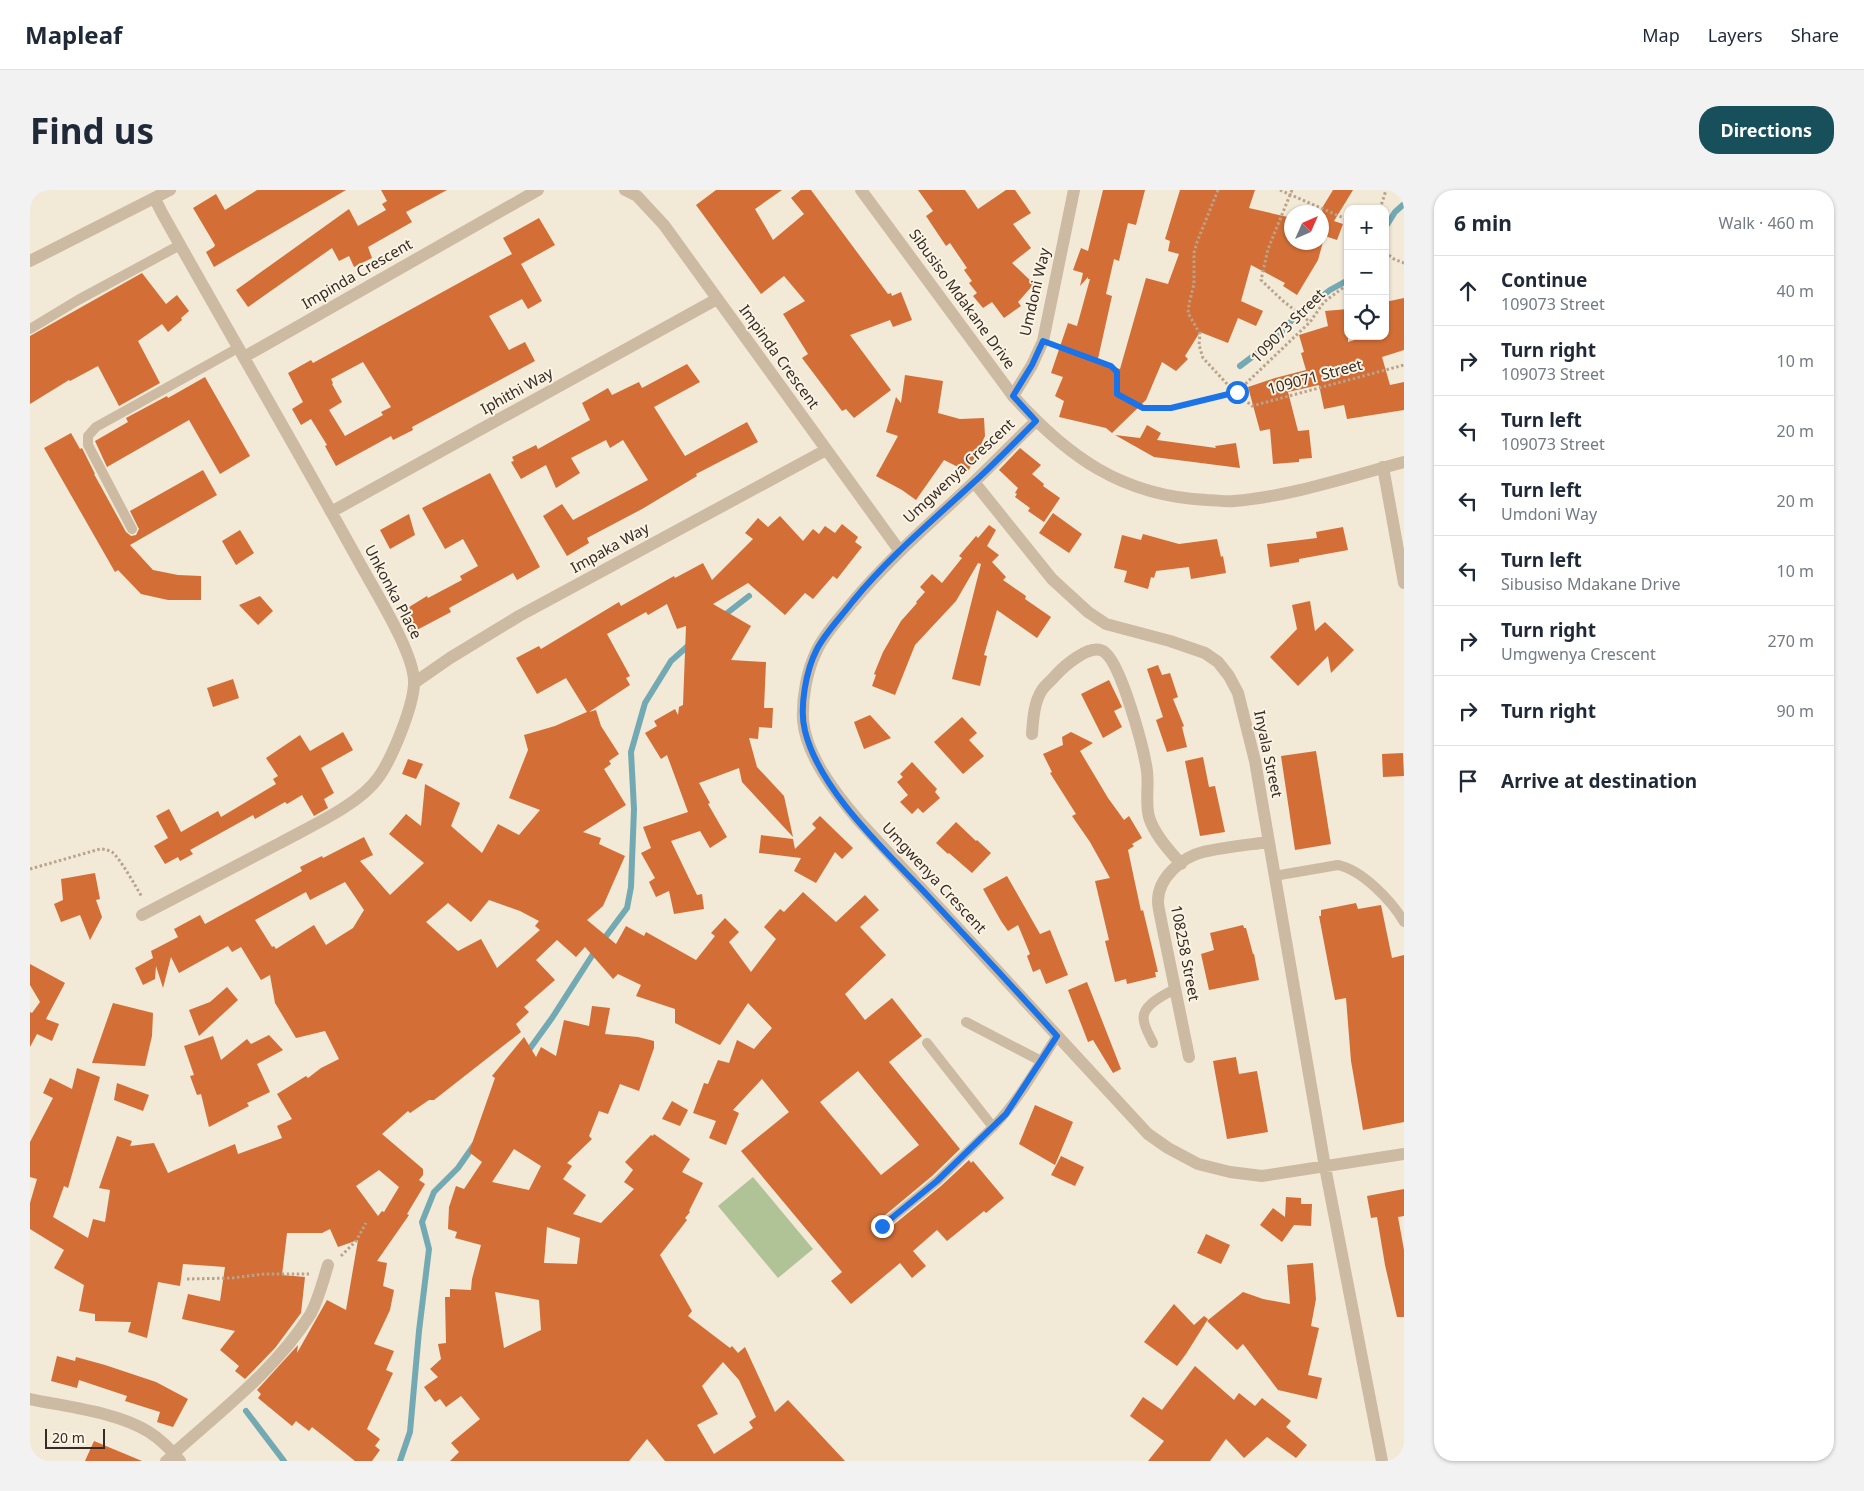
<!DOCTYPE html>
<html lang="en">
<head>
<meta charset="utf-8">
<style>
  :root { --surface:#fff; --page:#f2f2f3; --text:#1f2937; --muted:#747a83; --line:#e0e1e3; --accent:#174f5b }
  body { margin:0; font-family:"Noto Sans",sans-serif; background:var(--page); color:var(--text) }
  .controls { position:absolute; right:15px; top:15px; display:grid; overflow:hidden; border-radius:10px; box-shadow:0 1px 4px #0004 }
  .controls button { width:45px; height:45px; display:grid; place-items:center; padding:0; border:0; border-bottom:1px solid var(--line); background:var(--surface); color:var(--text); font:25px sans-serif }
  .compass { position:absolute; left:1254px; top:15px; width:45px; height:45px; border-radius:50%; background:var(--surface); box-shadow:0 1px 4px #0004; rotate:45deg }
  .scale { position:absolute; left:15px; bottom:12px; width:60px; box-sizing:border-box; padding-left:5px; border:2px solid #362c25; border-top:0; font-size:14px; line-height:18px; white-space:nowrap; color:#362c25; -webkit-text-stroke:4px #fbf3e3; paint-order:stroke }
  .stop { position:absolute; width:15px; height:15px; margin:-11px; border:4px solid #1a73e8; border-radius:50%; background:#fff }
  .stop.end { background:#1a73e8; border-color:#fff; box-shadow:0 1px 5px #0008 }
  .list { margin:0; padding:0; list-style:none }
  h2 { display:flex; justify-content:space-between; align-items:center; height:65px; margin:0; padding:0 20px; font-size:21px }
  h2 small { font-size:16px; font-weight:400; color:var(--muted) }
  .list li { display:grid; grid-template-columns:32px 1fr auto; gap:15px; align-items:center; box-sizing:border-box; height:70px; padding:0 20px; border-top:1px solid var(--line) }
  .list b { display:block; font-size:19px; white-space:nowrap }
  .list p { margin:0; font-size:16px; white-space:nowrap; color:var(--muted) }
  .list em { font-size:16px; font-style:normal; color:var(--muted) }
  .icon { flex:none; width:28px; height:28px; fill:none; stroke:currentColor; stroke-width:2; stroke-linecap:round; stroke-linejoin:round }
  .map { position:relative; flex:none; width:1374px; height:1271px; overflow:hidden; border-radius:20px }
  header { display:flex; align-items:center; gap:30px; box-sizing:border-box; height:70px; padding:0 25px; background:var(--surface); border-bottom:1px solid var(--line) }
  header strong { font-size:24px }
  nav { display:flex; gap:28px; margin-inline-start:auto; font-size:18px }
  .intro { display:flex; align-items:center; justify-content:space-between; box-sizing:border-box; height:120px; padding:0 30px }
  h1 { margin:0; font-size:35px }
  .button { padding:12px 22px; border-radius:20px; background:var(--accent); color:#fff; font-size:18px; font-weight:700 }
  main { display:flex; gap:30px; padding:0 30px }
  aside { flex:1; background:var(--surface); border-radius:20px; box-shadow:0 1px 4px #0004 }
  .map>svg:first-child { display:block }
  .green { fill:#afc396 }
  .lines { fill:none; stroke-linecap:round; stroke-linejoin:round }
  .stream { stroke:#73a9b3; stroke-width:6 }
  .building { fill:#d26e36; fill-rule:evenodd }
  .path { stroke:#b8a48c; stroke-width:3; stroke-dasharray:2.5 2.5; stroke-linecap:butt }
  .service { stroke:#ccbaa2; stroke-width:10 }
  .minor { stroke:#ccbaa2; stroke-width:12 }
  .tertiary { stroke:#ccbaa2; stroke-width:12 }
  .route { stroke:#1a73e8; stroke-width:6 }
  .labels { text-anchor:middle; stroke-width:4; stroke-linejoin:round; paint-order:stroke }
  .street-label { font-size:15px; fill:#362c25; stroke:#fbf3e3 }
</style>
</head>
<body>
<header>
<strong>Mapleaf</strong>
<nav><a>Map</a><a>Layers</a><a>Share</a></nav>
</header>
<div class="intro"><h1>Find us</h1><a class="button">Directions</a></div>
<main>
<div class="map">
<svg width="1374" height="1271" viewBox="0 0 1374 1271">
  <rect width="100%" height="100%" fill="#f3e9d7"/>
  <path class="green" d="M723 987 783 1059 748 1088 688 1016Z"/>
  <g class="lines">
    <path class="stream" d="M1355 38 1365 22 1374 14
      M1210 176 1246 149 1263 129 1278 117 1300 100 1318 90
      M692 427 719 406
      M496 864 522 828 565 761 597 718 601 697 604 619 601 562 615 513 641 471 660 454
      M216 1221 254 1271
      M370 1271 380 1242 389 1141 399 1059 392 1032 404 1002 428 978 444 955"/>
  </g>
  <path class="building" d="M227 0H316L184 77 176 62 184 57 185 55 163 18 186 4 195 20Z
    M351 0H417L376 22 382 32 338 57 342 68 324 77 319 66 309 71 302 58 218 117 206 100 319 19 328 36 356 20 352 14 357 11Z
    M686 0H752L725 19 743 50 774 24 761 8 771 0H781L858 104 861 103 862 106 871 102 882 130 863 137 860 130 820 145 861 200 824 228 816 219 812 221 772 168 778 164 753 124 775 111 754 86 731 104 666 15Z
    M888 0H935L948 19 976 0H985L1001 23 983 34 1001 58 982 73 1004 94 988 112 991 116 974 128 962 112 953 118 943 106 947 103 939 93 942 91 934 80 937 78 920 53 916 56 896 26 903 21Z
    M1073 0H1115L1106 35 1098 33 1089 71 1084 69 1076 104 1082 106 1067 173 1090 179 1116 88 1138 94 1149 64 1138 61 1140 51 1135 49 1150 0H1225L1219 18 1262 28V52H1293L1288 70 1267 105 1253 96 1255 93 1221 75 1211 111 1233 121 1226 136 1208 128 1198 153 1170 142 1155 166 1158 169 1146 181 1132 172 1116 210 1082 243 1076 238 1029 227 1034 211 1025 206 1033 187 1021 183 1038 133 1047 136 1060 89H1058V87L1050 96 1053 83 1043 80 1051 58 1058 61Z
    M1303 0H1323L1304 31 1313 34 1307 50 1295 46 1292 51V18Z
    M509 28 525 55 491 74 512 111 498 119 492 109 459 126 479 160 495 152 505 171 382 237 383 240 363 250 361 246 306 276 295 256 297 255 281 229 271 235 262 219 273 212 258 183 281 170 283 173 482 64 473 48ZM333 172 361 217 351 222 353 225 315 246 299 220 312 212 302 194 303 193 301 189Z
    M112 83 136 114 147 105 159 121 151 128 152 130 138 142 132 134 108 151 130 193 89 216 68 176 40 191 39 190 0 214V146Z
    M1374 108V160L1352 167 1360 195 1374 192V220L1317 229 1314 215 1294 219 1289 195 1258 202 1268 241 1279 240 1282 268 1269 269V272L1243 274 1240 239 1230 241 1218 197 1245 188 1276 180 1271 163 1274 162 1269 145 1298 136 1295 121 1318 119V152L1337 146H1355V112Z
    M657 174 670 192 624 217 655 266 717 232 728 252 666 284 667 286 612 319 557 348 559 353 537 366 513 326 532 314 543 330 545 329 618 290 593 250 580 258 576 250 541 268 550 283 526 298 516 275 491 289 481 272 484 271 482 267 506 255 508 259 560 230 552 213 578 198 582 205 609 192 612 198Z
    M875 185 913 191 908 223 930 229 954 228 955 246 938 282 914 270 886 310 872 300 846 286 868 246 856 242 866 207 871 213Z
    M175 187 220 266 190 284 159 230 77 277 65 251 98 232 96 228 137 206 138 208Z
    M1117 235 1131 243 1127 250 1186 258 1185 256 1206 253 1210 278 1124 267 1085 245 1110 248Z
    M41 243 50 259 52 258 65 284H64L96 342 101 346 106 345 109 339 100 321 173 280 187 305 100 355 123 380 148 385 171 386V410H138L111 404 88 380 85 382 14 258Z
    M990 258 1011 275 1002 284 1014 294 1013 296 1030 308 1014 332 998 321 1000 318 985 307 987 304 985 303 988 298 969 280Z
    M460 283 510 377 487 390 483 383 419 418 421 422 383 442 371 422 397 406 398 408 432 390 430 386 448 376 433 349 415 359 392 318Z
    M1023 323 1052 344 1039 363 1009 343Z
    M379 324 385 345 360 359 350 340Z
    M750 326 773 351 783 339 789 344 795 336 805 343 812 334 828 347 825 352 832 357 807 389 803 386 783 409 775 403 755 425 718 393 683 414 721 436 701 470 736 472 734 518H743L742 538 729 537 728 549 719 548 727 577 754 606 763 647 712 592 709 578 669 593 680 613 678 614 697 647 680 658 670 641 641 651 667 705 672 704 674 719 644 724 639 701 626 707 619 692 625 688 611 663 621 658 613 637 658 622 637 565 631 569 615 543 627 536 624 531 645 519 648 525 649 517 653 515 656 436 647 439 637 414 618 425 616 422 577 444 600 486 596 488 600 495 559 522 566 520 571 536 589 564 579 571 581 574 574 579 596 615 553 642 571 648 569 654 595 666 573 716 557 730 586 754 596 736 614 746 616 742 666 770 685 746 681 743 695 728 709 742 699 752 721 782 746 749 734 737 750 719 754 722 773 702 806 732 835 705 849 720 830 737 856 765 815 804 835 830 862 808 892 846 859 872 930 959 902 986 848 1031 845 1034 846 1040 850 1043 856 1041 911 996 939 970 941 973 943 971 974 1008 956 1023 954 1021 917 1051 907 1040 883 1061 896 1076 882 1088 870 1073 821 1114 801 1091 812 1082 711 961 759 922 732 889 703 920 709 923 696 955 679 948 686 931 663 923 674 893 678 894 688 870 699 873 707 850 724 859 742 838 718 813 690 855 645 833V819L606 806 611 795 588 784 583 789 555 757 546 767 527 750 506 770 525 790 494 817 499 822 486 834 491 842 404 910H399L380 923 378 921 352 944 393 979V985L389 990 395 994 377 1024 379 1025 347 1071 357 1073 353 1096 364 1100 360 1120 344 1154 364 1161 356 1180 363 1183 337 1239 350 1249 345 1256 350 1260 342 1271H325L282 1237 279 1241 266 1231 262 1236 228 1208 231 1204 227 1200 268 1155 267 1163 297 1110 316 1120 328 1050 308 1057 300 1039 292 1043H257L252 1085 275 1087 271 1123 245 1158 215 1189 205 1181 209 1176 190 1160 205 1141 152 1129 158 1104 190 1111 195 1077 153 1074 150 1096 128 1092 117 1148 98 1142 101 1132 65 1131V1124L49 1121 54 1095 24 1078 34 1060 0 1039V1013L7 989 0 987V952L23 908 13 903 20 888 42 899 47 878 70 887 38 998 34 996 23 1027 58 1048 63 1029 75 1032 80 1000 69 998 87 946 102 951 100 956 124 953 138 983 205 954 208 964 252 948 247 936 262 929 247 904 276 886 278 888 291 878 309 869 295 841 266 848 245 813 240 785 231 790 211 757 202 762 198 756 149 783 141 767 133 798 126 776 125 789 113 795 105 778 123 768 121 761 148 747 144 739 170 725 175 734 272 681 270 677 292 666 293 668 334 647 343 665 330 671 360 705 394 673 359 644 376 624 391 636 395 594 430 613 421 636 452 663 468 634 489 645 510 620 479 608 498 560 494 545 525 536 557 522 536 488 507 504 486 468 509 456 511 459 589 412 591 416 644 386 645 388 673 373 682 390 723 349 715 343 728 328 738 337ZM315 692 334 720 323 738 296 755 284 735 246 759 244 756 242 757 225 730 276 702 280 710ZM459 710 490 721 509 731 505 736 510 740 467 778 451 749 428 761 396 732 418 713 441 732ZM828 881 889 955 851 985 790 912ZM349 980 369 997 354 1022 352 1021 348 1026 326 996Z
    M959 335 966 340 957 356 969 365 962 372 976 387 973 390 996 406 995 409 1021 427 1007 448 967 420 954 465 957 466 950 496 922 489 951 374 948 373 926 411 885 455 865 505 842 496 846 485 844 484 853 462 871 431 887 413 886 412 895 402 890 397 902 384 912 393 932 368 929 366 946 346 948 348Z
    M1313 337 1318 360 1269 369V372L1240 377 1237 354 1287 348 1286 342Z
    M210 340 224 363 206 375 192 351Z
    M1113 344 1149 354 1187 349 1191 367 1193 366 1196 383 1161 389 1159 377 1126 381 1124 388 1121 387 1118 399 1094 392 1097 381 1084 378 1092 345 1111 350Z
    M230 406 243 421 228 435 209 415Z
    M1280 411 1285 441 1295 432 1324 460 1301 483 1298 466 1268 496 1240 467 1267 439 1262 415Z
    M1128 475 1132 485 1140 483 1148 507 1143 509 1154 536 1152 537 1157 557 1137 562 1126 530 1133 527 1117 479Z
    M203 489 209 508 183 517 177 498Z
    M1079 490 1092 517 1084 521 1092 537 1073 548 1051 504Z
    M840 525 861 548 834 559 824 532Z
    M932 527 947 543 939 550 954 566 933 584 904 552Z
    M313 542 323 560 291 578 304 603 294 609 298 618 284 626 272 605 257 614 255 612 225 629 223 625 160 660 163 664 150 671 148 667 135 674 124 656 138 648 126 626 139 619 151 642 188 621 191 627 246 594 243 589 248 586 236 568 270 545 280 561Z
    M1041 542 1063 553 1050 561 1078 608 1094 630 1099 626 1112 648 1102 654 1104 656 1098 660 1111 721 1113 720 1128 782H1125L1126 787 1097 794 1096 789 1085 792 1075 751 1079 750 1065 691 1080 688 1060 652 1042 626 1046 624 1020 583 1022 582 1013 564 1033 555 1032 547Z
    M1286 561 1301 654 1265 660 1251 566Z
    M1373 563 1374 586 1353 587 1352 564Z
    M1173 567 1179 597 1185 596 1195 642 1170 646 1155 571Z
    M378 569 393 574 386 589 372 584Z
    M882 572 907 599 905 602 910 608 893 623 888 618 882 624 870 612 878 605 867 592 873 587 870 584Z
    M790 626 823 658 812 669 805 662 786 693 764 681 771 668 729 663 731 645 763 649 765 659 786 638 782 634Z
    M926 632 946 651 947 650 961 663 942 683 919 663 918 664 906 653Z
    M65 683 70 709 66 710 72 727 60 750 50 725 31 732 24 714 33 710 31 689Z
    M977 686 1010 744 1020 740 1038 785 1016 794 1010 779 1003 782 997 766 1000 764 988 735 978 741 971 731 953 699Z
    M1326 713 1328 719 1351 715 1362 768 1374 765V932L1333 940 1321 871 1316 808 1305 810 1289 726H1291V720Z
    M1213 735 1214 738H1216L1223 764H1224L1229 790 1179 800 1171 764 1184 760 1180 743Z
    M0 774 35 793 16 829 29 834 22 851 7 844 0 857V822L2 823 10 812 0 795Z
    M1057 792 1091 879 1083 883 1063 850 1058 852 1038 800Z
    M197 797 208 810 169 846 159 820 180 812Z
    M83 813 123 823 122 846 115 876 62 873Z
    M562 816 580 818 575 844 608 847 624 851V858L609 901 590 894 578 924 569 921 559 946 562 949 537 973 542 976 533 989 556 1005 543 1024 571 1033 604 999 594 992 603 980 595 972 621 945 623 946 624 944 660 969 652 982 673 993 659 1021 660 1022 655 1028 657 1030 630 1065 662 1121 658 1126 700 1158 702 1156 708 1163 715 1157 745 1222 758 1210 815 1271H635L617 1249 599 1271H420L429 1262 421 1253 450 1229 431 1206 416 1217 410 1209 405 1212 394 1197 408 1187 400 1179 411 1169 408 1154 416 1153 415 1107H420V1099L441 1100 442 1089 451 1055 425 1048 427 1042 418 1039 419 1017 426 996 434 999 452 972 439 962 465 888 462 886 494 847 506 867 511 857 526 866 534 830 559 836ZM484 959 511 976 499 1000 462 992ZM517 1037 550 1048 547 1074 514 1073ZM465 1102 509 1110 511 1140 474 1158ZM693 1172 709 1190 726 1227 719 1232 723 1238 684 1264 667 1235 688 1224 672 1196Z
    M239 845 253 860 227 874 240 902 217 913 219 916 179 937 171 904 167 905 160 886 164 885 154 856 183 846 191 870 217 849 221 854Z
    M1206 867 1209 884 1227 881 1238 942 1197 949 1183 871Z
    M87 893 119 905 113 921 84 910Z
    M642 911 658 920 650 936 632 929Z
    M1005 915 1043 932 1025 975 989 954Z
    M1031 966 1054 977 1045 996 1021 985Z
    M1374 999V1026L1368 1027 1374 1060V1127H1367L1355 1075 1347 1027 1341 1028 1337 1006Z
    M1256 1007 1271 1008V1014H1282L1281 1036 1264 1035 1252 1052 1230 1035 1243 1018 1255 1027Z
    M1176 1044 1200 1055 1191 1074 1167 1063Z
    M1283 1073 1286 1109 1281 1136 1289 1138 1278 1185 1292 1188 1287 1209 1248 1200 1213 1154 1207 1160 1177 1131 1213 1102 1233 1109 1260 1114 1257 1075Z
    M1144 1114 1164 1135 1174 1126 1178 1129 1156 1164 1147 1176 1114 1152Z
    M27 1166 45 1171 46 1167 75 1175 126 1192 158 1209 143 1237 127 1232 130 1222 95 1211 97 1206 49 1190 47 1198 21 1191Z
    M1165 1176 1204 1210 1209 1203 1225 1216 1232 1208 1261 1231 1256 1237 1277 1255 1266 1268 1237 1247 1214 1268 1196 1249 1180 1271H1118L1134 1251 1100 1226 1113 1207 1132 1220Z
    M64 1251 112 1271H55Z"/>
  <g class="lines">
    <path class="path" d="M1188 0 1167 52 1164 63V94L1159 114 1158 123 1170 144 1169 155 1173 168 1198 195 1222 216 1374 175
      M1250 0 1318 30
      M1262 0 1238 59 1231 90 1253 111 1280 132
      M1350 19 1356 0
      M1355 62 1364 69 1374 73
      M1027 156 1081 176 1087 182V204L1113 218 1141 217 1207 202 1280 132 1294 112 1318 94
      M0 679 70 659C74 659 78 660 82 662 90 668 106 697 112 707
      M311 1066 326 1051 336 1033
      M157 1089 202 1088 234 1084H279"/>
    <path class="service" d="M0 139 48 110 150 55
      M102 339 58 255V246L66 237 208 158
      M1244 686 1308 675C1332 680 1362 711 1374 732
      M936 832 1011 871
      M897 853 963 937C989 910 1007 877 1027 846
      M1123 853C1120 846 1115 839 1114 831 1110 816 1134 805 1145 799
      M852 1036 907 991 963 937
      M135 1271 144 1263"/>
    <path class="minor" d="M595 0 607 6 634 35 869 360
      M0 71 140 0
      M214 167 508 0
      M983 206 1002 175 1013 151 1044 0
      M1006 231C985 251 965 272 944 292 901 333 859 368 821 414 809 429 795 443 787 460 777 480 772 507 773 530 776 566 806 604 829 631L1118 944 1138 958 1168 974 1200 982 1232 986 1374 964
      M1353 277 1374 393
      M944 292 1022 389 1058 422 1076 434 1140 451 1175 463 1188 472 1199 486 1208 503 1225 571 1295 977 1352 1271
      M301 322 687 109
      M384 493 420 468 489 426 796 260
      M1002 544C1003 530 1004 512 1012 500 1015 495 1021 491 1025 486 1034 476 1059 454 1073 461 1091 471 1114 560 1117 581 1119 596 1115 612 1119 627 1124 644 1139 660 1151 674
      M112 725C158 701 204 677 250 653 279 637 329 615 348 588 362 569 383 517 384 494 386 465 343 398 328 370 264 254 197 139 132 23L125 9
      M1159 867 1131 730C1130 724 1128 717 1128 711 1128 688 1152 667 1173 662 1194 657 1217 655 1238 652
      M0 1209C37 1217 87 1222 119 1242 130 1249 142 1261 150 1271
      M144 1263C192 1220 245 1180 280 1125 288 1111 293 1091 298 1075"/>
    <path class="tertiary" d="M831 0 983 206C1038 267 1092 306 1177 310 1186 310 1195 312 1204 311 1258 307 1321 286 1374 272"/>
  </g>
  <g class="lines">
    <path class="route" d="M852 1036 907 991 976 924 1027 846C985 799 942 753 899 707 857 662 790 602 775 541 769 518 776 480 787 459 796 442 811 427 823 411 859 367 902 331 943 293 965 273 985 252 1006 231L983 206 1002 175 1013 151 1081 176 1087 182V204L1113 218H1141L1207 202"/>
  </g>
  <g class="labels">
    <g class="street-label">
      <text transform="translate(327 84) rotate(-30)" y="5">Impinda Crescent</text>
      <text transform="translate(1005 102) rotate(-77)" y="5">Umdoni Way</text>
      <text transform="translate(932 109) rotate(54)" y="5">Sibusiso Mdakane Drive</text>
      <text transform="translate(1258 136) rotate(-45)" y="5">109073 Street</text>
      <text transform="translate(749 167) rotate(54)" y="5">Impinda Crescent</text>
      <text transform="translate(1285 187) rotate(-15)" y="5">109071 Street</text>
      <text transform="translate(487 201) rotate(-29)" y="5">Iphithi Way</text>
      <text transform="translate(929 281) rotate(-43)" y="5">Umgwenya Crescent</text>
      <text transform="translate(580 358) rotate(-29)" y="5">Impaka Way</text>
      <text transform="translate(363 402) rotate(62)" y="5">Unkonka Place</text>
      <text transform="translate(1238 564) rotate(78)" y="5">Inyala Street</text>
      <text transform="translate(904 688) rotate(47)" y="5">Umgwenya Crescent</text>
      <text transform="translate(1155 763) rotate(79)" y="5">108258 Street</text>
    </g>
  </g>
</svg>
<div class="controls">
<button>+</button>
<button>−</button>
<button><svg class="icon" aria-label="locate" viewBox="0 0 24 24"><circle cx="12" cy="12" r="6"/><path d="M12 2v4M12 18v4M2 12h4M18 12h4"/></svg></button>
</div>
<svg class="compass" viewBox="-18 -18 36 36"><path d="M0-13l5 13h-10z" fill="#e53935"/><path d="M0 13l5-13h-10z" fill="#747a83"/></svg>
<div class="scale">20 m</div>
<div class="stop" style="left:1207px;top:202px"></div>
<div class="stop end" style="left:852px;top:1036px"></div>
</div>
<aside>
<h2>6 min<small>Walk · 460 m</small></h2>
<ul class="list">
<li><svg class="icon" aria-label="ahead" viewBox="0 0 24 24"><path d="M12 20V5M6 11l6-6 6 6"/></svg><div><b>Continue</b><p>109073 Street</p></div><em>40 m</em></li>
<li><svg class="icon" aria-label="right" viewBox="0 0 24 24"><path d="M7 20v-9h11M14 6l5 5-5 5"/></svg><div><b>Turn right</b><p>109073 Street</p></div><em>10 m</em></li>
<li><svg class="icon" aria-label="left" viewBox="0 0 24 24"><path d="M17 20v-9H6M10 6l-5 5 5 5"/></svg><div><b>Turn left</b><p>109073 Street</p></div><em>20 m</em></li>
<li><svg class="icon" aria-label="left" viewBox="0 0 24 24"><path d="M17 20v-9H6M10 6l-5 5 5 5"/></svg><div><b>Turn left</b><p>Umdoni Way</p></div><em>20 m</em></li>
<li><svg class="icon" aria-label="left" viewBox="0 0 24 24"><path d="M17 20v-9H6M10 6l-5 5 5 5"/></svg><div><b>Turn left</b><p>Sibusiso Mdakane Drive</p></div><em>10 m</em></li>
<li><svg class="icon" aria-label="right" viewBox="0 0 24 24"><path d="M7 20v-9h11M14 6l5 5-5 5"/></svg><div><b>Turn right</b><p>Umgwenya Crescent</p></div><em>270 m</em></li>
<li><svg class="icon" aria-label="right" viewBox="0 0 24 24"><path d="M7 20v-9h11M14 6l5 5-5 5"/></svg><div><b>Turn right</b></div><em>90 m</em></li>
<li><svg class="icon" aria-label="arrive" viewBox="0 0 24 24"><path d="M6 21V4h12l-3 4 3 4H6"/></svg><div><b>Arrive at destination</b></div></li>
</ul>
</aside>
</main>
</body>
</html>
